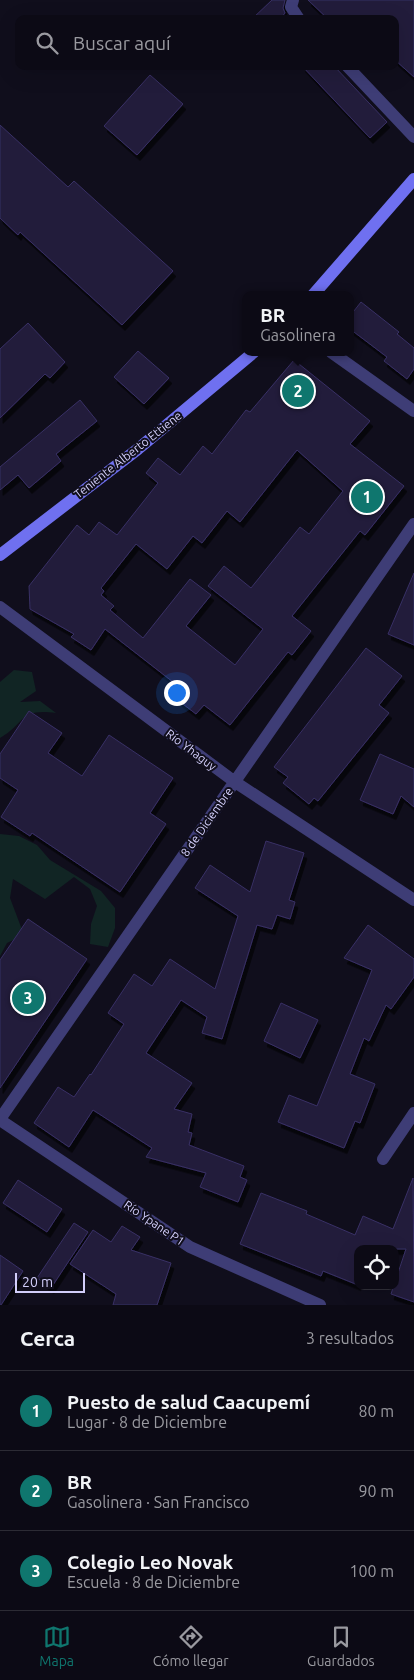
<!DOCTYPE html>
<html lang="es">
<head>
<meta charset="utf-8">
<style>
  :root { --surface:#0c0a15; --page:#1a1822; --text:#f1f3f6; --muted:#9a9aa0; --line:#2c2b34; --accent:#0f766e }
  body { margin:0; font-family:Ubuntu,sans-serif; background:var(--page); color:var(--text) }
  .controls { position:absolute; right:15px; bottom:15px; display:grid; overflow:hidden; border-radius:10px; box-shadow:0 5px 20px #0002 }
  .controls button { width:45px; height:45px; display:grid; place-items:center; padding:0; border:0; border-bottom:1px solid var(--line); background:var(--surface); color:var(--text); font:25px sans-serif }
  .scale { position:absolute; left:15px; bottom:12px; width:70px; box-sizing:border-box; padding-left:5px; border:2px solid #d2cefa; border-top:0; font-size:14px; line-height:18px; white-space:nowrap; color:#d2cefa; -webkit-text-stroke:4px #100e1c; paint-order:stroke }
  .you { position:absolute; left:176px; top:692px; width:18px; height:18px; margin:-12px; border:4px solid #fff; border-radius:50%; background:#1a73e8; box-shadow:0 0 0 8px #1a73e833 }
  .badge { display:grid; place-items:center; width:32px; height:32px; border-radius:50%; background:var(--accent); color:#fff; font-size:16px; font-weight:700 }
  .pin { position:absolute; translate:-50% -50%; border:2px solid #fff; box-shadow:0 1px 5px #0006 }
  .popup { position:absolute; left:242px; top:291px; width:112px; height:65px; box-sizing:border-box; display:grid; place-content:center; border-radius:10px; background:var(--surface); filter:drop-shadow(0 1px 4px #0005); font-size:16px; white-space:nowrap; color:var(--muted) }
  .popup b { font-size:19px; color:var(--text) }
  .popup::after { content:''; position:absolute; left:50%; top:100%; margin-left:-10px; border:10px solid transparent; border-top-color:var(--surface) }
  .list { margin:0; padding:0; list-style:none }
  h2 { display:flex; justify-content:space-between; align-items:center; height:65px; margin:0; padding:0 20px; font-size:21px }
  h2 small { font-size:16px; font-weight:400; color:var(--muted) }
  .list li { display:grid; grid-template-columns:32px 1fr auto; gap:15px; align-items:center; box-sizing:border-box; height:80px; padding:0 20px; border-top:1px solid var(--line) }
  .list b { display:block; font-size:19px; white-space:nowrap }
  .list p { margin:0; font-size:16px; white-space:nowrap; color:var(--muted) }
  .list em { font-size:16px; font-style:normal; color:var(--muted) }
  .icon { flex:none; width:28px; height:28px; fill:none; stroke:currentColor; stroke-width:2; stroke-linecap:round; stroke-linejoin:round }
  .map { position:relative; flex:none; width:414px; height:1305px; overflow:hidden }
  .search { position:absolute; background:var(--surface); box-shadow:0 5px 20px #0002; left:15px; right:15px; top:15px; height:55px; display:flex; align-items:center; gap:12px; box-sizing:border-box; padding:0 18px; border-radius:10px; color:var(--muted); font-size:19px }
  .sheet { height:305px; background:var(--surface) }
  nav { display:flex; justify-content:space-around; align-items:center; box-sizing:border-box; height:70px; border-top:1px solid var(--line); background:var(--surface); font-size:14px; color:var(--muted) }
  nav a { display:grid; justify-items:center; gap:2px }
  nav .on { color:var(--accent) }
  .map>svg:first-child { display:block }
  .green { fill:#112524 }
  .building { fill:#211c3b; stroke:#393065; fill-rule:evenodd; filter:url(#shadow) }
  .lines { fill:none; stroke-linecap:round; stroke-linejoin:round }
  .service { stroke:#3e3d76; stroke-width:12 }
  .minor { stroke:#3e3d76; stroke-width:12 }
  .secondary { stroke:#6f70f0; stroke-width:12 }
  .labels { text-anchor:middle; stroke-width:4; stroke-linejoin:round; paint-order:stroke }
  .street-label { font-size:12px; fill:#d2cefa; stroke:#100e1c }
</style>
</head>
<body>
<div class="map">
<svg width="414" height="1305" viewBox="0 0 414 1305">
  <defs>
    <filter id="shadow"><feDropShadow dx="3" dy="5.5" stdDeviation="0" flood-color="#0009"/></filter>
  </defs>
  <rect width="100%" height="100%" fill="#100e1c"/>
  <path class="green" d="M14 670 32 672 36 691 20 702 40 701 56 713C19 708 26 723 0 738V682Z
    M0 834 19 836 37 845 50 860 101 891 115 908V928L108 947 90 944 91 924 97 906 90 889 74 877 45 899 13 879 10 898 24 935 7 943 0 956Z"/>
  <path class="building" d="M272 0H285L283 8 285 13 280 19H252Z
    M308 0H414V77L395 60V19H328Z
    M302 66H334L387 122 370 138Z
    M150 75 183 104 137 155 104 126Z
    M0 125 68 187 74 181 173 271 122 325 20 232 18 235 0 218Z
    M361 302 399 332 397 334 414 348V369L407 379 384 361 387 357 350 329V316Z
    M28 323 65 362 50 378 45 374 0 418V349Z
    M138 351 169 378 144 404 114 377Z
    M294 360 370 421 350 444 404 486 365 535 360 531 292 616 311 631 292 655 288 652 230 725 204 705 196 714 166 691 173 682 105 629 91 650 71 637 74 634 30 609 29 586 77 525 89 535 99 522 117 535 158 483 146 473 158 458 180 475 203 446 212 454 246 410 250 412ZM297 450 343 491 309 534 300 527 251 588 224 566 208 586 263 629 235 665 186 626 211 595 190 579 143 638 110 610 114 606 101 595 104 591 101 588 136 544 167 569 193 536 202 543 227 511 240 522Z
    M80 400 97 421 56 454 61 461 29 488 18 475 0 490V467Z
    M414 573V645L388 634Z
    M366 648 402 676 379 705 389 713 318 801 314 798 309 804 283 783 288 777 274 767Z
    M29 711 62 733 48 753 82 776 109 735 173 778 150 813 166 824 120 892 32 833 30 836 1 817 18 790 0 778V754Z
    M380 754 414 769V807L401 796 393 814 360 800Z
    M266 841 304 853 289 900 295 902 290 919 277 915 272 929 257 925 222 1039 202 1033 207 1017 181 1000 146 1053 192 1083 174 1109 192 1114 188 1132 192 1133 189 1145 244 1166 240 1177 247 1180 238 1202 200 1187 206 1173 146 1157 152 1148 93 1110 69 1147 34 1123 58 1087 74 1097 90 1074 91 1075 124 1024 108 1013 134 974 152 986 170 959 215 989 238 916 195 888 210 865 250 892Z
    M28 919 87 959 0 1088V960Z
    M368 925 414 959V977L391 1009 386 1005 369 1041 364 1038 350 1074 375 1084 360 1123 355 1121 344 1148 278 1122 289 1095 317 1106 372 970 344 958Z
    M281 1003 318 1020 300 1058 264 1041Z
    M413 1178 414 1302 391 1294 406 1249H358V1285L323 1271 321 1276 240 1244 261 1193 307 1211 306 1214 355 1235 363 1216 393 1229Z
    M18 1180 62 1209 47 1232 3 1203Z
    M74 1223 88 1232 51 1288 37 1278Z
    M122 1226 140 1237 131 1250 171 1263 157 1305H113L116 1294 70 1264 93 1230 111 1242Z
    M0 1255 23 1271 1 1305H0Z"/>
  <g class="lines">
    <path class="service" d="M293 0 291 7 299 19
      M347 66 414 137"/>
    <path class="minor" d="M331 352 414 411
      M0 607 235 782 414 900
      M0 1119 414 524
      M0 1120 190 1247 320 1305
      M383 1159 414 1113"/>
    <path class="secondary" d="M313 295 414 179
      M0 555 138 449 254 352"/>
  </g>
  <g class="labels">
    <g class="street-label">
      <text transform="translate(128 455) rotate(-38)" y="4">Teniente Alberto Ettiene</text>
      <text transform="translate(191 750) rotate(37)" y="4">Río Yhaguy</text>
      <text transform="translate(207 822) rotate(-55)" y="4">8 de Diciembre</text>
      <text transform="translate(154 1223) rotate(34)" y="4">Río Ypane P1</text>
    </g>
  </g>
</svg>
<div class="controls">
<button><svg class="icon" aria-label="locate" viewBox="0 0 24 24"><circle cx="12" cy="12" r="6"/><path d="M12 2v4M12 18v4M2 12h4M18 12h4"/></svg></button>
</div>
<div class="scale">20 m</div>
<div class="you"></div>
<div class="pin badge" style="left:367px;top:497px">1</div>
<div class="pin badge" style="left:298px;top:391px">2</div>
<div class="popup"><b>BR</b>Gasolinera</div>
<div class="pin badge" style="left:28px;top:998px">3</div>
<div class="search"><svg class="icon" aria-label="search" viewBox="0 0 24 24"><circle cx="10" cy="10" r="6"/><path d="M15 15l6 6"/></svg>Buscar aquí</div>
</div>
<section class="sheet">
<h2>Cerca<small>3 resultados</small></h2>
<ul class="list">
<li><span class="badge">1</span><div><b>Puesto de salud Caacupemí</b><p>Lugar · 8 de Diciembre</p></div><em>80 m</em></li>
<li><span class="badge">2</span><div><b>BR</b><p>Gasolinera · San Francisco</p></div><em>90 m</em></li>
<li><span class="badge">3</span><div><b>Colegio Leo Novak</b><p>Escuela · 8 de Diciembre</p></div><em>100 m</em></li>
</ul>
</section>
<nav>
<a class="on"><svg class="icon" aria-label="map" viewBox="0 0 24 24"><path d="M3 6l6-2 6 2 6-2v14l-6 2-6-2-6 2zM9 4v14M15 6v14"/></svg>Mapa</a>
<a><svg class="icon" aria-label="directions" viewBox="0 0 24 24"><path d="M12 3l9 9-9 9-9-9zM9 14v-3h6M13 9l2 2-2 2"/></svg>Cómo llegar</a>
<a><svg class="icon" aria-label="saved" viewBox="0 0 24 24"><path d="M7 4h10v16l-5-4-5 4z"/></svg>Guardados</a>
</nav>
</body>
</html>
